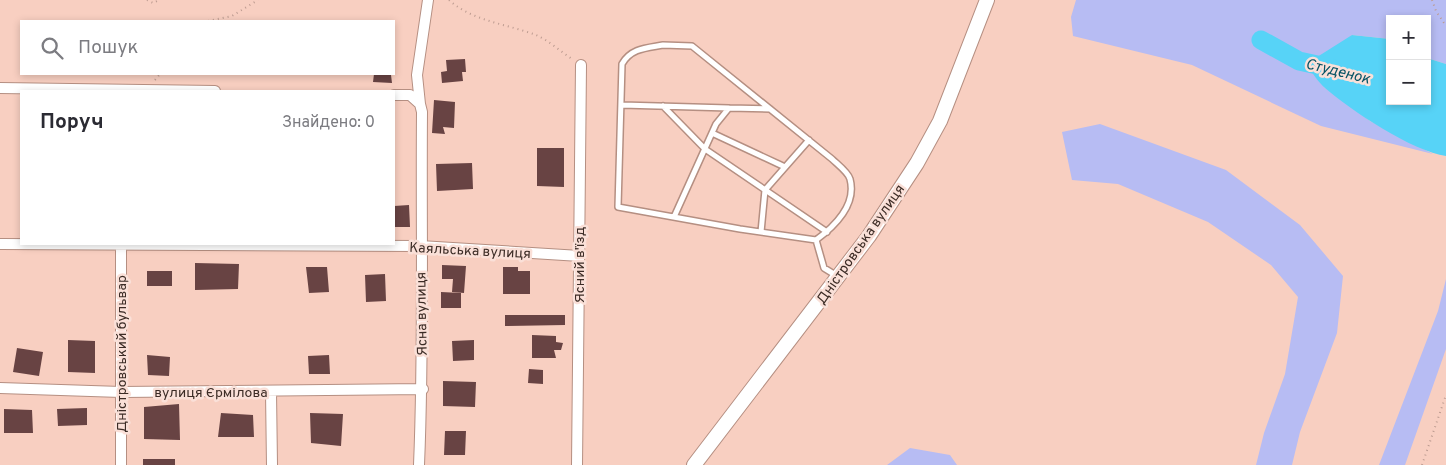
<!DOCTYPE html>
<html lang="uk">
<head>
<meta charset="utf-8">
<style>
  :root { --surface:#fff; --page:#f7f7f7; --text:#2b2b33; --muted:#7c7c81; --line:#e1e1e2 }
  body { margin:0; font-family:Overpass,sans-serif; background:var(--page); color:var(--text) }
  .controls { position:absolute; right:15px; top:15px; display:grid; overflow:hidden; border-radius:0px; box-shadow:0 2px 8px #0003 }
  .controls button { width:45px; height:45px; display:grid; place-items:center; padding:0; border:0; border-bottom:1px solid var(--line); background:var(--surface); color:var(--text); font:25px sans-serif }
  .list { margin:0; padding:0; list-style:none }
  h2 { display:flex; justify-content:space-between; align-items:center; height:65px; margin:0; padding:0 20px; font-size:21px }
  h2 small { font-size:16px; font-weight:400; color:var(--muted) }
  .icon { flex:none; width:28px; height:28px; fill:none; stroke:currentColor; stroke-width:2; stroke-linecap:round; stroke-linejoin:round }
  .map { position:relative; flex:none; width:1446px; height:465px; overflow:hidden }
  .search { position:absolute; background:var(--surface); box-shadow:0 2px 8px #0003; left:20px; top:20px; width:375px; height:55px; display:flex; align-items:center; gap:12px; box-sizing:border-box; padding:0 18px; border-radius:0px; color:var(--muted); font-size:19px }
  .panel { position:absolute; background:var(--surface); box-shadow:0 2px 8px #0003; left:20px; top:90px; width:375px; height:155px; border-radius:0px }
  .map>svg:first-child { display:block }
  .green { fill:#b7bcf3 }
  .water { fill:#57d3f7 }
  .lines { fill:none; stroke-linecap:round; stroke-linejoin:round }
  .river { stroke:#57d3f7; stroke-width:19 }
  .building { fill:#684343 }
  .service-casing { stroke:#b58f82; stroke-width:8 }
  .minor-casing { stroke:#b58f82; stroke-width:12 }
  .tertiary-casing { stroke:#b58f82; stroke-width:16 }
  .path { stroke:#bc9b90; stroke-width:2; stroke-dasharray:1 4; stroke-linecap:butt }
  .service { stroke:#fff; stroke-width:5 }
  .minor { stroke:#fff; stroke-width:10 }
  .tertiary { stroke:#fff; stroke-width:14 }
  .labels { text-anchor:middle; stroke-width:5; stroke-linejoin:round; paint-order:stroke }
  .street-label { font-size:14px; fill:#3c2c26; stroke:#fae0d8 }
  .water-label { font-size:15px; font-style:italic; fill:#075365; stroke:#fae0d8 }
</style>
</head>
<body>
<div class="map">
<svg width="1446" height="465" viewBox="0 0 1446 465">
  <rect width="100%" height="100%" fill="#f8cfc1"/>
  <path class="green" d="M1076 0H1446V64L1427 58V19H1390V39L1352 35 1324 87 1370 121 1433 154 1321 126 1192 65 1073 36 1071 17Z
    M1100 124 1226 170 1300 225 1343 276 1337 333 1300 432 1292 465H1256L1264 433 1285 374 1298 297 1271 265 1208 222 1118 184 1072 180 1062 132Z
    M1446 279V349L1405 465H1379L1438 311Z
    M910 448 950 455 957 465H887Z"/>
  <path class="water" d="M1352 35 1390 39V101H1427V58L1446 64V156C1414 152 1350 110 1325 88 1318 82 1312 72 1306 64Z"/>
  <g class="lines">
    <path class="river" d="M1261 40 1299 61 1331 68"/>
  </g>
  <path class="building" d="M465 59 466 72H462L463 81 442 83 441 72 447 71 446 60Z
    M374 74H395L391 75 392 83 373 82Z
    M434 100 455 102 454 128 443 127 445 134 432 133Z
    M537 148H564V187L537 186Z
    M472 163 473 189 437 191 436 164Z
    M409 205 410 227H394V206Z
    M195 263 239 264 238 289 195 290Z
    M442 265 466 266 464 293 452 292 453 279H442Z
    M306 267H327L329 292 309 293Z
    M503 267H518V271H530V294H503Z
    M147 271H172V286H147Z
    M385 274 386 301 366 302 365 275Z
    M441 292 461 293V308H441Z
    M505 315H565V325L505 326Z
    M532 335 556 336V342L563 343 561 350H554L556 358H532Z
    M68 340 95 341V373L68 372Z
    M474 340V360L453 361 452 341Z
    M17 348 43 352 39 376 13 372Z
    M147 355 170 357 169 376 148 375Z
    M329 355 330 374H309L308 356Z
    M529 369 543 370V384L528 383Z
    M443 381 476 382 475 407 443 406Z
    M179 404 180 440 144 439V407Z
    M87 408V425L58 426 57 409Z
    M4 409 32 410 33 433H4Z
    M221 413 253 415 254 437H218Z
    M310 413 343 414 341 446 311 443Z
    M445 431H466L465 455H444Z
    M143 459H175V465H143Z"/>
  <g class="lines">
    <defs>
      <path id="service" d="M663 45 692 46 832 159C837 164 848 172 850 179 857 205 835 226 816 240L740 229 618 207 622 64C631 48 647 48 663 45Z
        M622 105 729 108
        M663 106 705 149 827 232
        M712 133 785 167
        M674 217 716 124 729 108 770 109
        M761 232 765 190 809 140
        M816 240 824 268 837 276"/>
      <path id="minor" d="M0 88 215 91
        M394 95H410L420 104 422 112C421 230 424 348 419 465
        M420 104 417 75 428 0
        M0 244 420 246 580 256
        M121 244V465
        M0 388 121 392 423 389
        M271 392 272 465
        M577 465 581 65"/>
      <path id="tertiary" d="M694 465 869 236 917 163 940 121 987 0"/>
    </defs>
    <use href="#service" class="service-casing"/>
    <use href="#minor" class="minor-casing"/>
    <use href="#tertiary" class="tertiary-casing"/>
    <path class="path" d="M147 0 153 3 159 0
      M449 0C472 21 507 24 536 35 548 40 560 51 572 59
      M1432 0 1436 11 1446 26
      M208 21 232 16 258 0
      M155 80 160 74
      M1422 465 1446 395"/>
    <use href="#service" class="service"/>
    <use href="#minor" class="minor"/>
    <use href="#tertiary" class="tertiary"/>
  </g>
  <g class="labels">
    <g class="street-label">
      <text transform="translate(860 244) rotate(-55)" y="5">Дністровська вулиця</text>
      <text transform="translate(470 250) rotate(3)" y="5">Каяльська вулиця</text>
      <text transform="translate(579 265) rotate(-90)" y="5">Ясний в'їзд</text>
      <text transform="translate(421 314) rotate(-91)" y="5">Ясна вулиця</text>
      <text transform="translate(121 354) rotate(-90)" y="5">Дністровський бульвар</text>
      <text x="211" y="397">вулиця Єрмілова</text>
    </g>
    <g class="water-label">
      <text transform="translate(1338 71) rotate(14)" y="5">Студенок</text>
    </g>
  </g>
</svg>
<div class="controls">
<button>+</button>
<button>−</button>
</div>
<div class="search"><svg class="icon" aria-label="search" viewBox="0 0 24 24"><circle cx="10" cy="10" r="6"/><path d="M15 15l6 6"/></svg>Пошук</div>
<section class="panel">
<h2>Поруч<small>Знайдено: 0</small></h2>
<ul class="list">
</ul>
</section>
</div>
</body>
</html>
